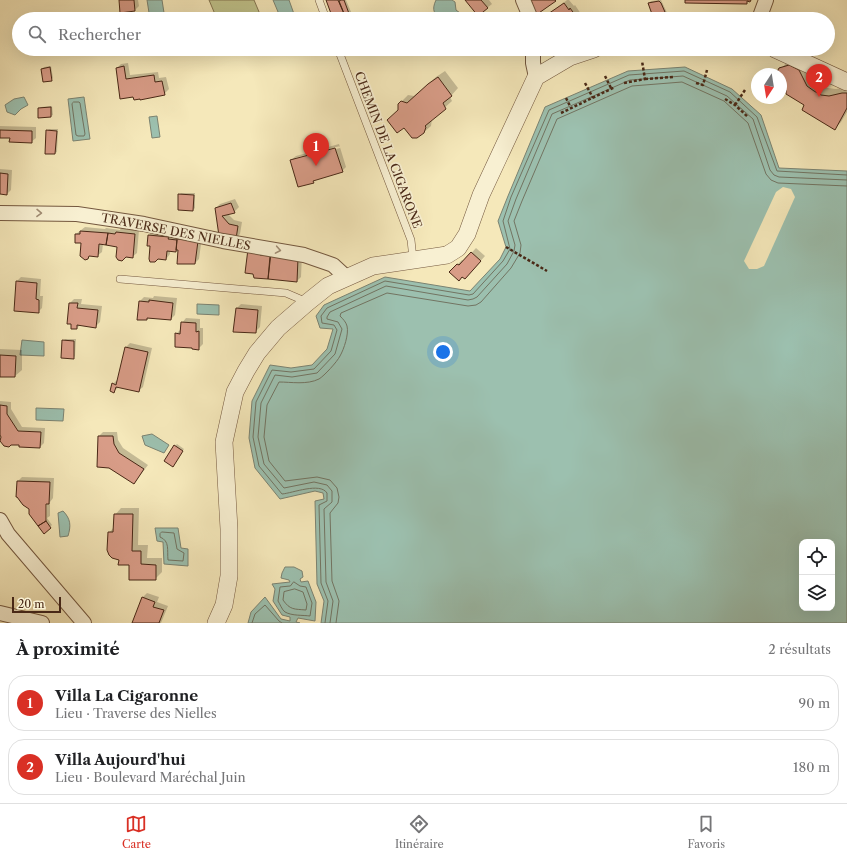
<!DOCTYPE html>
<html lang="fr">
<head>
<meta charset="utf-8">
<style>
  :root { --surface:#fff; --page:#f2f2f2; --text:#202124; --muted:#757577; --line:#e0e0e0; --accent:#d93025 }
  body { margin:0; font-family:"Libre Caslon Text",serif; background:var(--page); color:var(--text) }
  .controls { position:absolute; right:12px; bottom:12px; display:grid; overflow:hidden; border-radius:8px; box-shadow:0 4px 16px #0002 }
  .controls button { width:36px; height:36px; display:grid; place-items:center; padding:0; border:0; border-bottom:1px solid var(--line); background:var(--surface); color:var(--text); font:20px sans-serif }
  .compass { position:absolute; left:751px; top:68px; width:36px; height:36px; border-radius:50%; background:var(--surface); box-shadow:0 4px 16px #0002; rotate:192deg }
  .scale { position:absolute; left:12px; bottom:10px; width:49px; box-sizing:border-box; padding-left:4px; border:2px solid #492816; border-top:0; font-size:11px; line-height:14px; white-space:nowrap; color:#492816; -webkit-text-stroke:3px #f8f0d2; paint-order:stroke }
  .you { position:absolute; left:443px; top:352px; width:14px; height:14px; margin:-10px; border:3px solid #fff; border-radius:50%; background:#1a73e8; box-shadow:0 0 0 6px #1a73e833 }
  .badge { display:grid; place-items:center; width:26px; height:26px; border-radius:50%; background:var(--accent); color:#fff; font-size:13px; font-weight:700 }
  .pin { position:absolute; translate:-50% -33px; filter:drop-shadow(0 1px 2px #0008) }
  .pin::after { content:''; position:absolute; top:21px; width:14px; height:12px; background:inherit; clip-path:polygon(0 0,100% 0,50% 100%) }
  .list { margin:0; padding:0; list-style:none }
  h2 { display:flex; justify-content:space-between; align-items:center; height:52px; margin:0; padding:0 16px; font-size:17px }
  h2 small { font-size:13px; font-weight:400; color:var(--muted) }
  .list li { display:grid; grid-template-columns:26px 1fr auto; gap:12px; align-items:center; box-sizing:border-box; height:56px; margin:0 8px 8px; padding:0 8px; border:1px solid var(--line); border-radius:16px }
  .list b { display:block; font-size:15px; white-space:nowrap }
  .list p { margin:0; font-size:13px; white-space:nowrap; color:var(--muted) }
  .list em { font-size:13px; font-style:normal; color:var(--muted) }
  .icon { flex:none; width:22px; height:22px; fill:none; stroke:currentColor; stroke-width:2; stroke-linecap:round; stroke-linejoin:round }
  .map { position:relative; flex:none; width:847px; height:623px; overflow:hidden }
  .search { position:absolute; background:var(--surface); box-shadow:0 4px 16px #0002; left:12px; right:12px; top:12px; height:44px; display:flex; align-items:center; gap:10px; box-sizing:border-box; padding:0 14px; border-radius:22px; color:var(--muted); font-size:15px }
  .sheet { height:180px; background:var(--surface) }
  nav { display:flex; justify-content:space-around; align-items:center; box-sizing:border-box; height:56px; border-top:1px solid var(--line); background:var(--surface); font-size:11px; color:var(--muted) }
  nav a { display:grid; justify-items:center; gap:2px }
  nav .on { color:var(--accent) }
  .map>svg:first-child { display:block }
  .green { fill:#c1c48c; stroke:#857651 }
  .water { fill:#9cc0af; stroke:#7b8372; fill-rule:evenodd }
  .pier { fill:#f5e8ba }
  .shadow { fill:#0003; fill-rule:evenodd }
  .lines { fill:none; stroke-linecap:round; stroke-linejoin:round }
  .shore { stroke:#727462; stroke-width:1 }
  .building { fill:#d89c87; stroke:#492816 }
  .service-casing { stroke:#74583f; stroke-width:8 }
  .minor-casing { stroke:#74583f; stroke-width:16 }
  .tertiary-casing { stroke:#74583f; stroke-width:18 }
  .path { stroke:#492816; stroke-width:2.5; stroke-dasharray:3 2; stroke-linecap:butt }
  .service { stroke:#f8f0d2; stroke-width:7 }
  .minor { stroke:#f8f0d2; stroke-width:14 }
  .tertiary { stroke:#f8f0d2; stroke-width:17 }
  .oneway { stroke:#a08c74 }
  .labels { text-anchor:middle; stroke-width:3.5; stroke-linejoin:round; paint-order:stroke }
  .street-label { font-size:12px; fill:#492816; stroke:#f8f0d2 }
</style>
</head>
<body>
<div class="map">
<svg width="847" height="623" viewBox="0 0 847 623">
  <rect width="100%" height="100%" fill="#f5e8ba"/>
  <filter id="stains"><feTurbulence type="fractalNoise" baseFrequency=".005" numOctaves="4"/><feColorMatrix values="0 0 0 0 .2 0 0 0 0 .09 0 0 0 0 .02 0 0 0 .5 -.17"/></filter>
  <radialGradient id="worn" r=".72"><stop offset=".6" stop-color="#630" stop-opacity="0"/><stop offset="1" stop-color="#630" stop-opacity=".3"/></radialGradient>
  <path class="green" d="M209 0H254L262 19H217Z"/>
  <path class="water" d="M147 0H162L165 19H150Z
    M273 0H289L294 14 281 19Z
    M436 0H452L455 2 456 10 464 16V19C451 19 426 21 436 0Z
    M685 67 732 89 761 115 779 168 847 171V623H321L324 601 317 584 315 501 324 499 323 493 315 491 280 499 255 468 249 438 252 401 270 365 291 368 312 365 327 349 333 329 320 328 316 316 324 305 385 277 470 291 500 259 506 247 498 221 508 196 545 107 628 71ZM802 542H832V608H802Z
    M24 97 28 105 21 109 15 115 7 112 5 105 14 99Z
    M84 97 90 139 73 141 68 99Z
    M157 116 160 137 152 138 149 117Z
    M197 304 219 305V315L197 314Z
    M22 340 44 342V356L20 355Z
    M36 408 64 409 63 421 36 420Z
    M152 434 169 445 164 453 145 445 142 436Z
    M63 511C71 519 71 526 68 536L60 537 58 513Z
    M155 528H178L181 548 188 549V566L164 564 163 542 157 541Z
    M285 567H294L302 571 303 577 300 579 301 582 308 581 316 602 315 621 298 618 296 622 300 623H248L251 612 265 597 281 619 290 621V617L282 615 273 601 275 589 272 584 290 582 289 580 281 578 282 573Z"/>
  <path class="pier" d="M783 187 791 189 795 197 764 266 757 269H749L744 261 776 192Z"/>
  <path class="shadow" d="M120 0H138L139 6 135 10Z
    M327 0H346L354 19H333Z
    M466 0H489L492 4 487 8Z
    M567 0H569L574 6 575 5 583 17 581 19H549L547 16Z
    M661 0 669 17 668 18 649 19 654 16 649 3 651 1Z
    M74 15 85 16V19H70Z
    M787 62 806 64 814 79 820 85 828 88 836 89 847 87V112L841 122 835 128 781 86V74H777Z
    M128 63 130 75 158 72 159 78 166 77 169 89 164 94 134 98 117 68 121 64Z
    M51 66 53 78 51 80 42 69 44 67Z
    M445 71 458 88 450 97 452 101 432 119 431 126 424 132 399 110V104L408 95 414 96 436 77Z
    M52 106 53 115 51 116 39 117V109L41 107Z
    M0 126 36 127V138L31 142 11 137H0Z
    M49 129H58L57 152 55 153 47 131Z
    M339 144 346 167 342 171 316 179 313 182 291 160 296 156ZM340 146V148L295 160V158Z
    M0 169 12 170 11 190 7 194 0 193Z
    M181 193H195V208L193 210 179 195Z
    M235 199 239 207 234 212 228 214 234 220 242 222 240 234 236 238 216 208 220 204Z
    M85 227 105 229 106 228 120 230 121 228 139 230 137 253 132 257 118 246 103 244 102 252 97 256 90 255 87 258 82 242 76 234Z
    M153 231 202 237 199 259 195 263 179 249 170 250V254L166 259 151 245 149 235Z
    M476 248 485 256 469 274 450 272 462 260 464 261Z
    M249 250 302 254 301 277 297 281 255 277Z
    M21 277 41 279 40 296H43L42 308 38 312 17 281Z
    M154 296 177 298 175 315 171 319 149 317 147 319 140 301 144 297 153 298Z
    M74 299H82L81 304 102 306 100 322 96 326 80 325 77 328 72 323H68L70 303Z
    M241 304 262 306 260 327 255 332 234 331 237 308Z
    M186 318 200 319V328H203V344L198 349 176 334 181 329 182 323Z
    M65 339H76L75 356 73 358 63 341Z
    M130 343 152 348 143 387 138 391 119 387 114 391 113 384 117 380H118L126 347Z
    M0 349 22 350V370L15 376H0Z
    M0 401 11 402V409L22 427 45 428 44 443 40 447 20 444 3 437 0 433Z
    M103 432H117L118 440 123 448 148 465 134 483 99 436Z
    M177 444 184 449 174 463 175 446Z
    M22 477 54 478 53 498 50 502V516L47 518 52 525 44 532 30 509 20 502 18 496V481ZM45 499H47V520H45Z
    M121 508H139L138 545H148L147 558H162V572L155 579 120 559 109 533 114 527 115 515Z
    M147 593 159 597 157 602 168 606 161 623H133L143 597Z"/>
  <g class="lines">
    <path class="shore" d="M74 102H79L80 103 85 134 84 136H78L76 135 72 104Z
      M162 532 174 533 177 549 184 553 183 561 168 560C167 550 170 541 160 537V534Z
      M294 582 300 586 306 587 312 603 310 616C303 615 292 616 285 612 282 610 280 604 278 601L280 587 290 586Z
      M295 589 303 592 307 604 306 610C294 609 290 610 283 600L284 592Z
      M252 623 255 614 265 605 279 621 282 623
      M325 623 328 601 321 583 319 505 327 501V493C320 482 293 493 282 494L259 466 253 437 256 402 272 370 291 372 314 369 331 351 337 330 334 325 322 323 321 316 327 308 385 281 469 295 473 294 503 261 510 249 503 221 511 197 549 110 629 75 684 71 730 92 757 117 777 171 847 175
      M330 623 333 601 326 582 324 509 332 502V491L327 485 314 482 284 488 264 464 258 437 261 403 275 375 292 377 317 373 335 354 342 329 338 322 327 319V317L330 312 386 286 468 300 473 299 477 297 507 264 514 251 515 245 508 221 516 199 552 114 630 80 683 76 727 96 753 119 770 170 774 175 779 177 847 180
      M336 623 339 601 332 581 330 513 338 503 339 497 337 488 330 480 317 477 285 481 269 461 264 437 267 405 279 382C291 382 307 385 319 379 324 376 337 362 340 356 344 349 349 334 347 326 346 322 343 319 340 316L341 313 387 293 468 306 476 305 481 302 511 268 520 253 521 245 514 221 522 201 557 119 632 86 682 82 724 101 748 123 766 174 771 180 778 183 847 186"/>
  </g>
  <path class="building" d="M119 0H134L135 11 120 13Z
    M326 0H338L345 16 339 18 340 19H333Z
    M341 0H344L351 19H340L339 18 345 16 339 1Z
    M465 0H481L488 8 478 16Z
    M531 0H555L556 1 536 15Z
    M685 0H751L750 2 747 1V4L685 3Z
    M659 1 661 3 668 19H655L653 17 648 3Z
    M564 3 569 10 570 8 578 19H547L545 16Z
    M789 65 799 70 807 86 814 91 821 95 829 96 842 93H847V108L835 130 802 110 804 105 786 94V90L781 88V74H776L779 68Z
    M124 66 126 79 154 75 155 82 162 81 165 95 140 100V99L134 100 133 97 120 99 116 68Z
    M50 67 52 81 43 82 41 69Z
    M438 77 452 96 443 103 446 109 425 126 426 127 424 133 417 138H412L404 128 397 133 387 120 398 110V104L401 101 407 103 428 84Z
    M51 107V117L38 118V108Z
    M0 130 32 131V143L9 142 10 138H0Z
    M46 130 57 131 55 154H45Z
    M335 148 343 172 313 181 314 183 298 187 290 160Z
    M0 173 8 174 7 195 0 194Z
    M178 194 194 195 193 211 178 210Z
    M231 203 235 213 222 216 229 224 238 226 236 239 219 236 215 208Z
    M80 231 108 233 106 245 99 244 98 257 89 256 88 259 85 260 80 256 81 243H75V234H80Z
    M116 232 135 234 133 258 126 257 122 261 118 260 116 257 117 247 106 245 108 233 115 234Z
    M148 235 169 237 168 239 177 240 176 252 167 251 166 260 158 259 155 262H150L149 259 150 246H147Z
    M177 239 198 241 195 264H177L178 250H176Z
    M248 249 260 251V255L270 256 268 279 254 278 253 274 245 273Z
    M471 252 481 261 465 279 462 277 459 281 449 272 457 264 459 265Z
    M271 253 298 258 297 282 268 279Z
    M16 281 37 283 36 299 39 300V313L14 311Z
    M149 300 173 303 171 320 147 318V320H137L139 301 149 302Z
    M69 303H78L77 308 98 310 96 328 77 325V329H71V324H67Z
    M236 308 258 310 256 333 233 332Z
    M181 322 196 323V332L199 331V350L192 349V348L175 347V333L180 334Z
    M62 340 74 341V359L61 358Z
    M125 347 148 352 139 392 116 387 114 393 110 391 112 383 116 385Z
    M0 355 16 356 15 377H0Z
    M0 405 7 406V414L18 431 41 432 40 448 19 447V445H11L9 447 4 446 0 441 1 437 0 435Z
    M98 436H113L114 444 119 453 144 469 134 484 109 468 97 467Z
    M174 445 183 451 173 467 164 461Z
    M17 481 50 482 49 504H46V521L38 526 29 514V509L23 505 17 497H16Z
    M114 514H133L132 551H141V564L156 565V580H129V565H118L119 560 112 558 109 555 107 550 108 532H113Z
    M46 521 51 528 44 534 38 526Z
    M142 597 155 602 153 607 164 610 159 623H132Z"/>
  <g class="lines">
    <defs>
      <path id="service" d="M319 0 326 19
        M338 49 411 240 413 259
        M120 279 286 293 307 302"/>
      <path id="minor" d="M523 0 531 19
        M759 19 766 0
        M533 49V63L536 77
        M0 213 77 214 144 224 223 241 304 255 333 265 346 277
        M0 520 8 534 84 623
        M0 613 42 623"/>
      <path id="tertiary" d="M775 49 847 82
        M216 623 224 605 229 576V529L224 442 235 392 246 371 257 353 278 328 308 302 328 286 373 266 447 255 458 248 467 234 481 195 536 77 570 57 594 49"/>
    </defs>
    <use href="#service" class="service-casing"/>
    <use href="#minor" class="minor-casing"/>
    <use href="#tertiary" class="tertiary-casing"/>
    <path class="path" d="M605 76 611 88
      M645 79 673 77
      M585 83 593 98
      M624 83 645 79 642 61
      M696 83 703 85 707 70
      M566 98 571 108
      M725 99 735 105 748 117
      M735 105 745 90
      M561 113 615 87
      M506 247 547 271"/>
    <use href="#service" class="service"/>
    <use href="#minor" class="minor"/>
    <use href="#tertiary" class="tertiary"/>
  </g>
  <defs><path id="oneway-chevron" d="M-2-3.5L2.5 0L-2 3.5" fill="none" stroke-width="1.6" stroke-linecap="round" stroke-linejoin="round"/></defs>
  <g class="oneway">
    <use href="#oneway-chevron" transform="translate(39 213) rotate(1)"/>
    <use href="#oneway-chevron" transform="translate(278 250) rotate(10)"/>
  </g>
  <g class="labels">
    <g class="street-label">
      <text transform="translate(388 150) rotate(69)" y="4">CHEMIN DE LA CIGARONE</text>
      <text transform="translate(176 232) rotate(11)" y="4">TRAVERSE DES NIELLES</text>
    </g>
  </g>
  <rect width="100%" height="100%" filter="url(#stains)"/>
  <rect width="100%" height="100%" fill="url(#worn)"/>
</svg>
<div class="controls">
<button><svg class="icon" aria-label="locate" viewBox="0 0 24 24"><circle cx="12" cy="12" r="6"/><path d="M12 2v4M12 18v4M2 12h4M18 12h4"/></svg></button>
<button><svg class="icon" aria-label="layers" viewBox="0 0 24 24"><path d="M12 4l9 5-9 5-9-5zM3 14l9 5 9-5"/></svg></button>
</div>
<svg class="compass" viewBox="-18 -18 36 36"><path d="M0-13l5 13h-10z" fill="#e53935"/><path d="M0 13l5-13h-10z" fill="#757577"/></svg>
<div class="scale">20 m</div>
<div class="you"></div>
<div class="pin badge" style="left:316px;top:166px">1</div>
<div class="pin badge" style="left:819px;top:97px">2</div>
<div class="search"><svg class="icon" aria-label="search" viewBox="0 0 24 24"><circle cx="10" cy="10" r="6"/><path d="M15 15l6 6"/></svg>Rechercher</div>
</div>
<section class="sheet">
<h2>À proximité<small>2 résultats</small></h2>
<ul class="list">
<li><span class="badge">1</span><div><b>Villa La Cigaronne</b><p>Lieu · Traverse des Nielles</p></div><em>90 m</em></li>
<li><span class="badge">2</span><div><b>Villa Aujourd'hui</b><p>Lieu · Boulevard Maréchal Juin</p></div><em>180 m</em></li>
</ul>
</section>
<nav>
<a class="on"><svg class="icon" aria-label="map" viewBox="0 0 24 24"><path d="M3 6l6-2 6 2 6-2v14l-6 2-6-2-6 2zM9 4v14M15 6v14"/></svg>Carte</a>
<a><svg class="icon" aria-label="directions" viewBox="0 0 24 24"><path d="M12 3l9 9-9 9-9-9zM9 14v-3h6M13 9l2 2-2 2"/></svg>Itinéraire</a>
<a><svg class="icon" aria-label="saved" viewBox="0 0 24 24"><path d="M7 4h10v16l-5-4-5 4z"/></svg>Favoris</a>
</nav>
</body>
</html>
